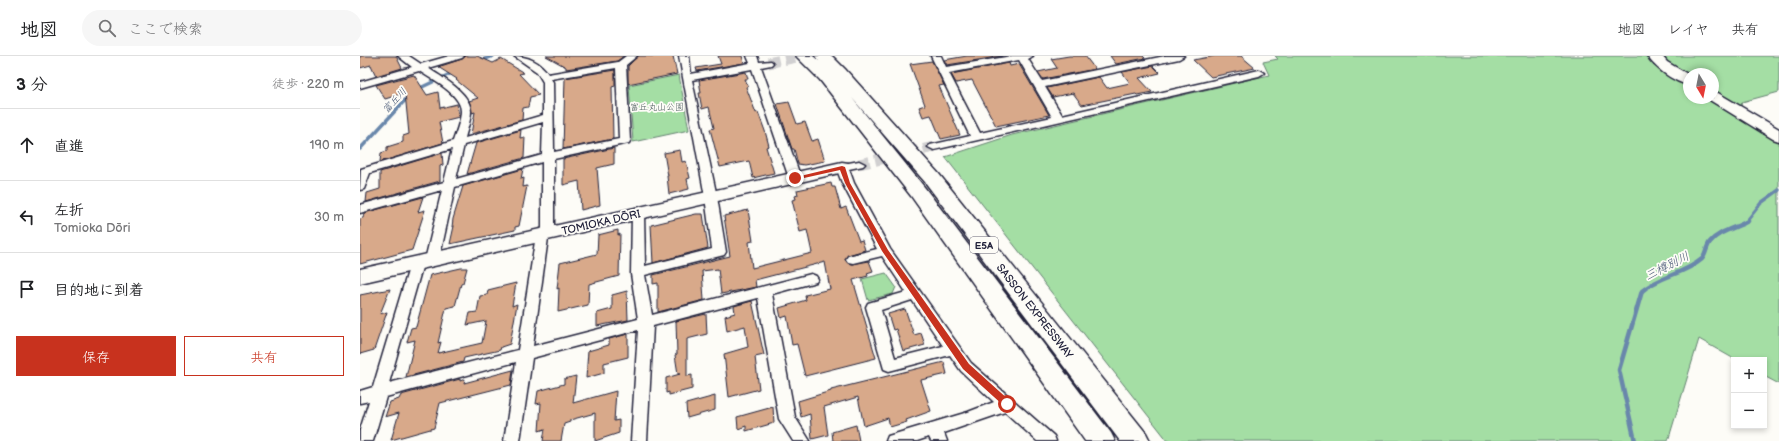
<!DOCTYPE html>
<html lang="ja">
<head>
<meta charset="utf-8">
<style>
  :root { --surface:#fff; --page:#f6f6f6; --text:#202124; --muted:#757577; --line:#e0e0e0; --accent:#c8321e }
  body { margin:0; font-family:"Balsamiq Sans","Klee One",sans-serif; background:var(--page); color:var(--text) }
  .controls { position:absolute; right:12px; bottom:12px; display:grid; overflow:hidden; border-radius:0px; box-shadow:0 2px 6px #0003 }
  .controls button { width:36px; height:36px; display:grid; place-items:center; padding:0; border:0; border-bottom:1px solid var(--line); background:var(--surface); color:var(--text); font:20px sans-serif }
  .compass { position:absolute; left:1323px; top:12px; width:36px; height:36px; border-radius:50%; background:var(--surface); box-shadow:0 2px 6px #0003; rotate:170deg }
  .stop { position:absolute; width:12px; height:12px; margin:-9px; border:3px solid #c8321e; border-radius:50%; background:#fff }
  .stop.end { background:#c8321e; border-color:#fff; box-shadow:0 1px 4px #0008 }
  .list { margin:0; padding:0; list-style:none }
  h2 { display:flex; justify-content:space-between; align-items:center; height:52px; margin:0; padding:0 16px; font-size:17px }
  h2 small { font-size:13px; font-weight:400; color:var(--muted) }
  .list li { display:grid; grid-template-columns:26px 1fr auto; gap:12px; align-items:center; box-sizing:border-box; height:72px; padding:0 16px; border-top:1px solid var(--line) }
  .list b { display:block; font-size:15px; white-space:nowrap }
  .list p { margin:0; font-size:13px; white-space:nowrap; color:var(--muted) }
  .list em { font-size:13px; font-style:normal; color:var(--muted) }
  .actions { display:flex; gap:8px; padding:12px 16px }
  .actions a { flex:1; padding:9px 0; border:1px solid var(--accent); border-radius:0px; text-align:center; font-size:14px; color:var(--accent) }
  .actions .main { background:var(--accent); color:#fff }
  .icon { flex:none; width:22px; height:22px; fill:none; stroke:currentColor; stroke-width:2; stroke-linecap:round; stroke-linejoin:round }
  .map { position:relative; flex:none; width:1419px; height:385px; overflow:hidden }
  header { display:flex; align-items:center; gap:24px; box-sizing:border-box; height:56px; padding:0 20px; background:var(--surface); border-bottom:1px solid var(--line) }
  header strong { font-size:19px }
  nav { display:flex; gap:22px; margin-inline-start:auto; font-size:14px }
  .search { width:280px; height:36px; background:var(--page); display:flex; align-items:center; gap:10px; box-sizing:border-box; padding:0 14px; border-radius:22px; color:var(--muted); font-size:15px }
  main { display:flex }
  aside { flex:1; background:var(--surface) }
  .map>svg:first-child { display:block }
  .green { fill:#a4dea4; stroke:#638070; fill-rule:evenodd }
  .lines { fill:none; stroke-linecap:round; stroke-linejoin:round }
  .stream-far1 { stroke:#6987ab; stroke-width:3.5 }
  .stream { stroke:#6987ab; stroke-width:4.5 }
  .building { fill:#d8a98a; stroke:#22223b }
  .street-tunnel { stroke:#d1d0d1; stroke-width:11; stroke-dasharray:11 5.5; stroke-linecap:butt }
  .street-casing { stroke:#22223b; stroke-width:3 }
  .secondary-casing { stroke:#22223b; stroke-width:3 }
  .highway-casing { stroke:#22223b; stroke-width:3 }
  .street { fill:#fdfcf7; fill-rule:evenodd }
  .secondary { fill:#fdfcf7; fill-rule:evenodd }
  .highway { fill:#fdfcf7; fill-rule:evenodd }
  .route { fill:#c8321e }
  .labels { text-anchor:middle; stroke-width:3.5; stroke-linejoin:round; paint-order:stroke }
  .far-park-label { font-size:9px; fill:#495a5a; stroke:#fdfcf7 }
  .far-water-label { font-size:10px; font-style:italic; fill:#455573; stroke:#fdfcf7 }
  .shield { fill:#fdfcf7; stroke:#646373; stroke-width:1 }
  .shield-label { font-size:10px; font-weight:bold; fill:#22223b }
  .street-label { font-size:11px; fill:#22223b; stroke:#fdfcf7 }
  .water-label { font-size:12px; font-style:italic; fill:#455573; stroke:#fdfcf7 }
</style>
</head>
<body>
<header>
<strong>地図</strong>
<div class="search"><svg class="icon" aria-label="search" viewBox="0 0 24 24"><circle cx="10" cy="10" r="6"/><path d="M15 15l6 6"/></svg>ここで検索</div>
<nav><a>地図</a><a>レイヤ</a><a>共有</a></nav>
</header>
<main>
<aside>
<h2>3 分<small>徒歩 · 220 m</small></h2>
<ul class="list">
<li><svg class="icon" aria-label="ahead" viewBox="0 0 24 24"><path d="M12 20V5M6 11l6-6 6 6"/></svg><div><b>直進</b></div><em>190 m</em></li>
<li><svg class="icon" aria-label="left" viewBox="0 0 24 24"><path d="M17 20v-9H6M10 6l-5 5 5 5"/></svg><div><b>左折</b><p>Tomioka Dōri</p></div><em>30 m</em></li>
<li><svg class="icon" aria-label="arrive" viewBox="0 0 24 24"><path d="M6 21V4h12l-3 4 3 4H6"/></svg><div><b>目的地に到着</b></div></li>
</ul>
<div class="actions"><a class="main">保存</a><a>共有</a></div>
</aside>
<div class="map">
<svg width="1419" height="385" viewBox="0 0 1419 385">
  <rect width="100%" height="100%" fill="#fdfcf7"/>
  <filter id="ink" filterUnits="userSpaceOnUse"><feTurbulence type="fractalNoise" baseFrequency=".025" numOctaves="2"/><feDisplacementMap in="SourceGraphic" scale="8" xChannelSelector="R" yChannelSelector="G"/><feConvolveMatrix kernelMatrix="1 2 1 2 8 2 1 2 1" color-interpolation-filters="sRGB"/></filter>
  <g filter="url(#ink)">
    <path class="green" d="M915 0H1419V36L1382 46 1379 56 1419 82V328L1404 320V304H1376L1339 283 1308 385H808L585 101 652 79 909 19 903 6 918 3ZM1329 18H1353V42H1329Z
      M319 19 329 74 273 86 269 29Z
      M526 217 536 231 533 238 508 244 502 223Z"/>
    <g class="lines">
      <path class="stream-far1" d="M120 5 133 0
        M58 33 94 16
        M0 93 48 41
        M1386 166 1401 147 1419 134"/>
      <path class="stream" d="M1275 385 1259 314 1282 235C1299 220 1325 218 1342 203 1346 199 1346 191 1350 186 1359 175 1376 172 1388 165"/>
    </g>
    <path class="building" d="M0 0H36L42 12 16 20 11 9 0 12Z
      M106 0H117L133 7 141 3 164 17 159 18 179 39 170 41 168 51 163 52 162 64 111 78 115 56 112 57 109 45 118 42 96 24 97 23 78 11 102 3Z
      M186 0H264L257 5 206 13V11Z
      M278 0H313L317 18 268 28V10Z
      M358 0H382L384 7 337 15 336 12 361 8Z
      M607 0H643L587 9 584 4Z
      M709 0H725L735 13 683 23 678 16 697 12 691 3Z
      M750 0H783L785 2 756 8Z
      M855 0H881L895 12 851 21 833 4Z
      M572 5 584 29 579 30 600 79 581 83 571 59 563 61 559 51 565 49 550 8Z
      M649 7 650 10 659 8 689 59 636 70 612 24 596 27 591 18Z
      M793 10 800 17 779 22 792 36 777 39 776 38 722 49 713 37 693 41 687 32 739 21 747 32 770 27 762 16Z
      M255 14V30L252 31 253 83 203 93 205 22Z
      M386 16 388 23H385L388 30 386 31 396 57 398 56 405 75 409 90 406 91 414 117 393 122 389 105 360 111 350 73 354 72 349 51 342 53 339 37H341L339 24Z
      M54 19 67 39 78 36 80 52 97 48 99 61 79 66 83 87 20 106 21 97 27 95V91L43 86V80L49 78 45 37 25 43 16 29Z
      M429 46 437 68 445 66 452 85 458 83 465 105 444 109 438 108 434 93H432L417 48Z
      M161 74 160 82 165 81 164 102 107 118 116 87Z
      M254 92V108L237 112 240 149 221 154 219 125 203 129V103Z
      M320 94 322 106 326 105 330 122 327 123 329 133 309 138 307 120H308L304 97Z
      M82 97 83 109 80 110V125L6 146 7 137 20 133V116Z
      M163 113 161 123 164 122 163 131 167 130 159 170 155 171V174L90 188 94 170 92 171 93 163 103 130Z
      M471 127 472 131H475L481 153 486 151 499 185 502 184 505 194 488 199 485 204 488 207 493 208 509 205 513 215 507 217 508 220 493 224 516 302 445 320 437 288 432 289 427 260 421 262 419 252 446 244 445 239 470 233 465 206 395 224 396 231 361 238 358 213 342 215 344 244 298 256V227L293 228V219L370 200 364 160 388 154 393 185 389 186 392 212 452 197 447 174 440 176 432 144 436 143 435 140 438 139 437 134Z
      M63 141 58 156 65 154 52 194 0 208V163L3 162 4 157Z
      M336 158H343L348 192 293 207 291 169Z
      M258 174V179L260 178 259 220 229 228 228 249 198 256 199 232 197 233 200 207 237 198 238 179Z
      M101 212H107L103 227 101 228 95 250 86 252 78 287 81 286 78 297 122 287 126 265 107 269 110 257 117 256 120 240 127 239 128 234 156 227 152 250 157 248 150 288 141 291 140 294 104 302 103 306 46 321 55 284 47 286 51 272 56 271 70 219Z
      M30 233 20 258 27 256 14 294 0 298V239Z
      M267 235 268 264 237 270V257L252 253V239Z
      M392 245 404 299 395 301 399 333 369 341 364 298 388 291 385 270 367 275 365 260 375 257 374 250Z
      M545 253 554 279 561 277 565 289 543 295 536 273 533 274 528 258Z
      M346 258 347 278 327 283V320L332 319V333L309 339V336L306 337V322L320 318H318L315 299 317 298 316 265Z
      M268 278V301L244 307V317L226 322 228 295 249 289V283Z
      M584 306 587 318 561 324 571 355 546 364 547 366 530 371 528 362 504 370 498 341 464 351 468 379 452 383 450 358 441 361 438 345 471 335V334Z
      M153 314 151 329 80 347 74 372 31 384 39 357 25 361 30 346 39 343 41 339 100 323V325L105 323 104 327Z
      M216 320 213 347 256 335 254 365 259 364V377L235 385V357L210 364V366L204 368 201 385H183L185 373 179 375 181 347 176 348 178 335 204 328V323Z
      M355 340V354L327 362 326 348Z
      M413 351 414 367 386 375V370L378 373 377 361Z
      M496 369 499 385H473L472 376Z"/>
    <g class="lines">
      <path class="street-tunnel" d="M408 7 441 0
        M499 108 574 91"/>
      <defs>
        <path id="street" d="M38 0H49L61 8 89 0H104L102 2 68 12C81 21 110 36 111 55 111 63 107 74 105 82L183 59V26L177 16 154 0C167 0 181 6 188 18L258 6 266 0H277L266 9 270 85 269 87 194 103V178L193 181 188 182 173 290 278 263 271 218 272 157 274 154H282L284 157 285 210 352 193 345 141 319 0H329L331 18 390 7 387 0H397L399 6 411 5 413 7 411 9 401 11 441 122 439 124H431L429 122 392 13 332 24 357 141 366 196 364 199 285 219 292 259 451 218 456 220 458 223 456 226 412 238 435 361 450 385H433L419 363 398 242 293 270 287 385H271L278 274 172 302 160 385H144L156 306 26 341 13 385H0V374L9 345 0 347V335L13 331 51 205 56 203 61 205 63 208 29 327 158 294 176 179 177 176 182 175V106L95 131 79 204 77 207 72 208 67 207 65 204 82 134 0 157V149L84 126 92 93 10 117 4 133 0 134 1 113 93 85C96 76 101 64 101 55 101 38 71 23 59 15L0 32V26L52 11ZM256 12 259 83 194 96 193 26 191 23ZM183 66 182 99 96 123 104 89Z
          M571 0H581L586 11 652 0H673L668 3 682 25 805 0H824L819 3 685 31 702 59 899 14 904 17 899 20 574 94 568 91 570 89 610 80ZM659 4 692 61 620 77 589 17Z
          M499 105 505 108 503 110 489 113 494 127 530 193 611 307 694 380 696 385H677L645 356 584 377 587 385H571L569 381 557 385H526L528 380 608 356 634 346 601 315 590 299 529 315 524 313 506 251 508 247 546 236 522 200 493 207 488 206 486 203 488 200 517 193 482 127 476 111 478 109ZM552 244 583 290 535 302 521 254Z"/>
        <path id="secondary" d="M1287 0H1302L1307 6 1329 19V29C1314 26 1296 13 1287 0Z
          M1353 36 1358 37 1419 73V85L1413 83 1348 43 1347 42H1353Z
          M482 106 488 107 490 111 488 115 0 227V213Z"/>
        <path id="highway" d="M436 0H453L459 5 455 0H472L485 13 579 118 786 377 790 385H760L565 126 492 42 565 132 751 377 755 385H725L551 140 460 24Z"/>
      </defs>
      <use href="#street" class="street-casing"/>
      <use href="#secondary" class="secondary-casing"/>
      <use href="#highway" class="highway-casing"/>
      <use href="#street" class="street"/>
      <use href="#secondary" class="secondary"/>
      <use href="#highway" class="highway"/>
    </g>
  </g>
  <path class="route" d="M482 110 485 111 490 127 528 194 558 236 609 308 650 345V350H644L603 313 553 240 522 195 485 127 480 114 435 124 432 122Z"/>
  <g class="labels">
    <g class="far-park-label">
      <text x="297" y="54">富丘丸山公園</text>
    </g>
    <g class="far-water-label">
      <text transform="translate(34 44) rotate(-47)" y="4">富丘川</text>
    </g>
    <rect class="shield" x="610" y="181" width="28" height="16" rx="3"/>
    <g class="shield-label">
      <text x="624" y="193">E5A</text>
    </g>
    <g class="street-label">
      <text transform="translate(241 166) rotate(-13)" y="4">TOMIOKA DŌRI</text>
      <text transform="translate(675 255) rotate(52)" y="4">SASSON EXPRESSWAY</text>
    </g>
    <g class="water-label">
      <text transform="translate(1307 210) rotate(-27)" y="4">三樽別川</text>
    </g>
  </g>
</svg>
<div class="controls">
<button>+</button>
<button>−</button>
</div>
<svg class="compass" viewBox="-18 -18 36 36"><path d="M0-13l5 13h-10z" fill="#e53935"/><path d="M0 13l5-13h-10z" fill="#757577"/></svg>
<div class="stop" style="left:647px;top:348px"></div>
<div class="stop end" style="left:435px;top:122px"></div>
</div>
</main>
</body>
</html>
